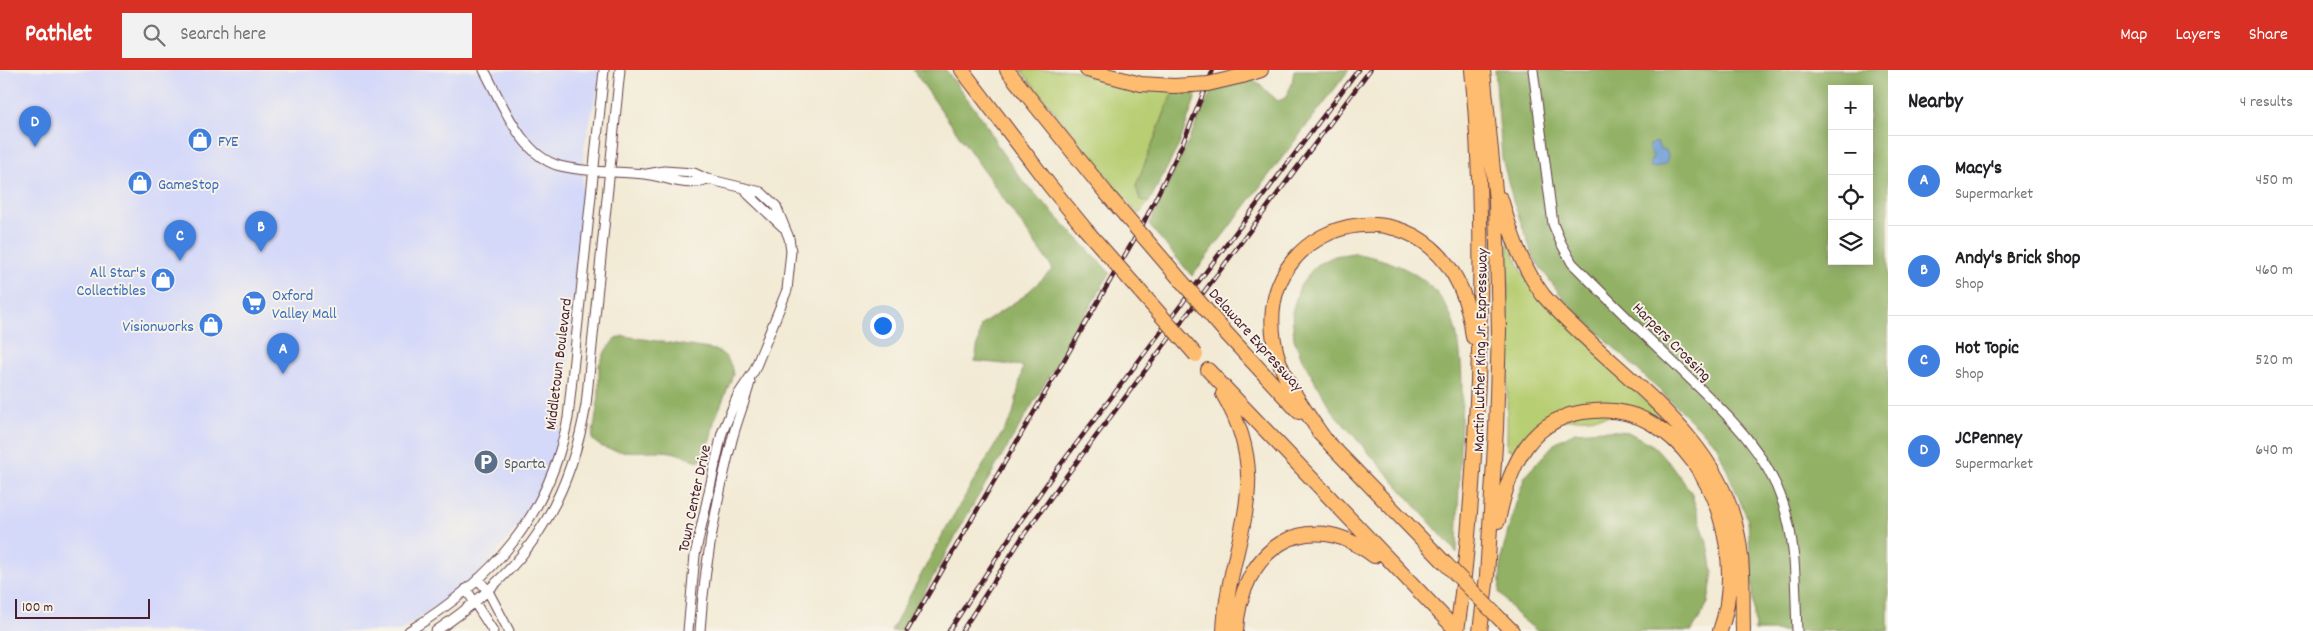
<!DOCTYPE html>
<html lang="en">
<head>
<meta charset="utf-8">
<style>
  :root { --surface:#fff; --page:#f2f2f2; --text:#202124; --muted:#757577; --line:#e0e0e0; --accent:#d93025 }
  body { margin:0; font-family:Dekko,sans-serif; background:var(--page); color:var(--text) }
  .controls { position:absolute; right:15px; top:15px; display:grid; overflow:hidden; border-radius:0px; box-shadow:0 2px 12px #0003 }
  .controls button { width:45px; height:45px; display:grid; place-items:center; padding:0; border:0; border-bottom:1px solid var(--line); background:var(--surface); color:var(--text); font:25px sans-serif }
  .scale { position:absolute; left:15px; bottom:12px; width:135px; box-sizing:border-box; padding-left:5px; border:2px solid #4a1f2b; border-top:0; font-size:14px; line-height:18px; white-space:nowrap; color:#4a1f2b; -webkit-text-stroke:4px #f7f3e8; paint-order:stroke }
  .you { position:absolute; left:882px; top:255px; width:18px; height:18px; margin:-12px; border:4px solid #fff; border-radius:50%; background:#1a73e8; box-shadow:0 0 0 8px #1a73e833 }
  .badge { display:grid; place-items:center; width:32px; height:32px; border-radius:50%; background:var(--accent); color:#fff; font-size:16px; font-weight:700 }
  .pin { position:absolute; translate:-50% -41px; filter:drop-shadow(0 1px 2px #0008) }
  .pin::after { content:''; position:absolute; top:26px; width:18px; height:15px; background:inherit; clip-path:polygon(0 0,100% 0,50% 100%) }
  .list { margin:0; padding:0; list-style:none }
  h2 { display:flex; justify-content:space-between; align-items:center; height:65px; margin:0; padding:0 20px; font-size:21px }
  h2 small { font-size:16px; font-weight:400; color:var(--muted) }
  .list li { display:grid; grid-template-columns:32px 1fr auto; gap:15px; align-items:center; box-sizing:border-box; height:90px; padding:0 20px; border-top:1px solid var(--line) }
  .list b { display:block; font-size:19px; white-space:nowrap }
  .list p { margin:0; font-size:16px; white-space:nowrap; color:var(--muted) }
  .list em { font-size:16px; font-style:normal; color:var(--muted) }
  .icon { flex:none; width:28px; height:28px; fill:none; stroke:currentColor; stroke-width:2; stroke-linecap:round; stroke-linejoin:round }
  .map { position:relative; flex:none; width:1888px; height:561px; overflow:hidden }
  header { display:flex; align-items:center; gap:30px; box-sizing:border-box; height:70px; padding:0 25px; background:var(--accent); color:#fff }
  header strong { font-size:24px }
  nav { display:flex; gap:28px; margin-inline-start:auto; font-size:18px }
  .search { width:350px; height:45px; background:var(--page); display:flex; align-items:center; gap:12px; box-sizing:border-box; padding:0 18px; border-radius:0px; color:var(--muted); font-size:19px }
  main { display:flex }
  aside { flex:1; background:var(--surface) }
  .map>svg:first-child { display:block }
  .built { fill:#d4d8f9 }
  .green { fill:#b8ce73; stroke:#81764f }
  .forest { fill:#92b165; stroke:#6e6848; fill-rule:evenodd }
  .water { fill:#6c9cd6; stroke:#5b5e80 }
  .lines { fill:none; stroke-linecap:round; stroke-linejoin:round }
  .minor-casing { stroke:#633d44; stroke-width:11 }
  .highway-casing { stroke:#633d44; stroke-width:16 }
  .minor { stroke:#fff; stroke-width:9 }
  .highway { stroke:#fdbc70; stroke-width:14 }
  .rail-casing { stroke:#4a1f2b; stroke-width:4.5 }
  .rail { stroke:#f7f3e8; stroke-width:2.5; stroke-dasharray:8; stroke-linecap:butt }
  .highway-bridge-casing { stroke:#633d44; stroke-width:16; stroke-linecap:butt }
  .highway-bridge { stroke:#fdbc70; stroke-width:14 }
  .labels { text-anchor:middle; stroke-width:4; stroke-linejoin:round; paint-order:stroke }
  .shop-label { font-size:16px; fill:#366cbe; stroke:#f7f3e8; text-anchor:start }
  .street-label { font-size:16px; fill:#4a1f2b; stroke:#f7f3e8 }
  .service-label { font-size:16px; fill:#4e5e75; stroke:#f7f3e8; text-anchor:start }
</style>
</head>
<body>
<header>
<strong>Pathlet</strong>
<div class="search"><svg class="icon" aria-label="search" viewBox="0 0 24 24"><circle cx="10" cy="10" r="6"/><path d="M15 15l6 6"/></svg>Search here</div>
<nav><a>Map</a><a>Layers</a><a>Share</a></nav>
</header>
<main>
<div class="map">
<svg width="1888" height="561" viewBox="0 0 1888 561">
  <rect width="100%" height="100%" fill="#f7f3e8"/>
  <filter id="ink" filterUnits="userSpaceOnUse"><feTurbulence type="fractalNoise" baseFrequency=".02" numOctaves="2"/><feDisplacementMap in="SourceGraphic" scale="10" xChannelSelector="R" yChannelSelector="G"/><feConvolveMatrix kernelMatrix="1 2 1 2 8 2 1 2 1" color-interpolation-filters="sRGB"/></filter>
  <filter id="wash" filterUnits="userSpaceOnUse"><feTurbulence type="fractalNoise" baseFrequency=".0096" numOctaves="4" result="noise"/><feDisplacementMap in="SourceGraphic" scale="20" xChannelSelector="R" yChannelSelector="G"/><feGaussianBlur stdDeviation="1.12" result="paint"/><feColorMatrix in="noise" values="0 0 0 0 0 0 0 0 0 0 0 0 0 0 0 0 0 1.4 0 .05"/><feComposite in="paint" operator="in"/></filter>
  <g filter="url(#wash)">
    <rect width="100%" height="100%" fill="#f2ead4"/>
    <path class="built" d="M0 0H599L598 18 584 76 580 175 565 329 557 379 541 420 524 448 487 495 451 526 400 561H0Z"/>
    <path class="green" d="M1021 0H1074L1090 7 1173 21 1136 116 1140 130 1149 132 1138 145Z
      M1508 170 1523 204 1674 361 1642 343 1543 352 1515 381 1507 379Z"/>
    <path class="forest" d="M913 0H946L986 54 1000 80 1022 110 1110 203 973 435 903 561H891L945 460 1013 345 1023 296 975 291 981 255 1024 226 1053 199Z
      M1294 0H1349L1192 206 1149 155 1212 20 1253 9 1278 31 1285 28 1292 14Z
      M1495 0H1888V561H1755L1748 450 1716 374 1566 232 1534 189 1513 130 1502 88ZM1832 19H1869V191H1832Z
      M1198 20 1179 75 1149 132 1140 130 1136 116 1173 21Z
      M1353 183C1386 189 1418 199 1439 226 1470 264 1461 335 1460 381 1459 415 1458 449 1457 483L1332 341 1302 289 1294 269 1292 242 1300 216 1316 195 1335 186Z
      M624 266 715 280C726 284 732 293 733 305L714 352 707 385 702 391C690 390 682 384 671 382 649 378 608 389 592 369L599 327V295L606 280 616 268Z
      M1604 360 1628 362 1654 376 1673 397 1691 422 1709 479 1713 503 1708 533 1692 561H1537L1516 544 1499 522 1502 485 1511 449 1525 406 1556 372 1575 362Z"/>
    <path class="water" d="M1657 72 1660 79 1665 80 1668 85 1667 93 1655 98 1649 96 1653 86 1648 76Z"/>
  </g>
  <g filter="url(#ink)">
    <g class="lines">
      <defs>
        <path id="minor" d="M484 0C502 32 521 86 560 96 587 103 617 101 644 104 667 106 684 119 707 109
          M1533 0 1553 154 1561 173 1572 193C1606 227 1640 261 1675 294 1718 337 1763 373 1783 433 1797 475 1795 518 1797 561
          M647 104 664 101 694 103 707 109 761 122 776 136 789 168 791 181 787 220 754 301 738 325 722 363 695 485 688 561
          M745 118 749 125 783 157
          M478 509 488 521 509 561
          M466 519 493 561
          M409 561C493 509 549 447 568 348L604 0
          M436 561C523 502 568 439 586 335L620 0
          M700 561C704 496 716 433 732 370 737 350 745 332 750 312"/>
        <path id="highway" d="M962 0 1050 116 1086 160
          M1007 0 1106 123
          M1087 0 1141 14 1174 16
          M1242 6 1261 0
          M1501 129C1511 164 1521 195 1543 225 1610 302 1718 359 1738 466 1744 497 1742 530 1743 561
          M1226 263 1299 342
          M1208 300 1457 561
          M1223 324C1277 416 1228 469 1224 561
          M1319 363 1444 492
          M1324 368C1304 339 1280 308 1274 271 1252 138 1454 97 1473 267
          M1498 451C1509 397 1529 345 1593 341 1613 339 1634 343 1651 353 1717 390 1745 493 1720 561
          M1497 546 1512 561
          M1236 561C1240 482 1304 432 1374 486
          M1457 561C1469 478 1474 395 1478 311 1482 207 1482 103 1472 0
          M1480 561 1487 506 1496 359 1499 261 1496 131 1483 0"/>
      </defs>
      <use href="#minor" class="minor-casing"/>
      <use href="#highway" class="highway-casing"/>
      <use href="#minor" class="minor"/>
      <use href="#highway" class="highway"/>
      <defs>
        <path id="rail" d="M907 561 1143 154 1182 75 1213 0
          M949 561 1019 453 1055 402 1358 0
          M962 561 1023 466 1067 405 1370 0"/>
      </defs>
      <use href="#rail" class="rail-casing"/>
      <use href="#rail" class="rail"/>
      <defs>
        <path id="highway-bridge" d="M1174 16 1208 14 1242 6
          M1106 123 1226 263
          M1086 160 1196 285
          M1444 492 1497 546"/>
      </defs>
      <use href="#highway-bridge" class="highway-bridge-casing"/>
      <use href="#highway-bridge" class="highway-bridge"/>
    </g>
  </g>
  <defs>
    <symbol id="shop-disc" viewBox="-11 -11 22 22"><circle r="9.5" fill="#3f7fe0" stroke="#f7f3e8"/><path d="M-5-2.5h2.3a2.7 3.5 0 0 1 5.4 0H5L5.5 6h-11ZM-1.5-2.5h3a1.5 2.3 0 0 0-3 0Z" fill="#fff"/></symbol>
    <symbol id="supermarket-disc" viewBox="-11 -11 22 22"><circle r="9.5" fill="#3f7fe0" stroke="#f7f3e8"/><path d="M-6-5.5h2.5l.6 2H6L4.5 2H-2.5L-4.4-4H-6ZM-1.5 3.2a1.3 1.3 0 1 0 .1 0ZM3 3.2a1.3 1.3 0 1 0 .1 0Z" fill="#fff"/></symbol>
    <symbol id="parking-disc" viewBox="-11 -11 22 22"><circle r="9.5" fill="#5c6f8a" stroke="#f7f3e8"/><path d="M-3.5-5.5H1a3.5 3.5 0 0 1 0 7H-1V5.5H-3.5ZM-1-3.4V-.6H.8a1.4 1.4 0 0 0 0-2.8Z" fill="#fff"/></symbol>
  </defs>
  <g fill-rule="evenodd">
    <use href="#shop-disc" x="186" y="56" width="28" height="28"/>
    <use href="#shop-disc" x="126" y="99" width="28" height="28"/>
    <use href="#shop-disc" x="149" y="196" width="28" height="28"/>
    <use href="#supermarket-disc" x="240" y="219" width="28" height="28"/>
    <use href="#shop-disc" x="197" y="241" width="28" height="28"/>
    <use href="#parking-disc" x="472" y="378" width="28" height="28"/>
  </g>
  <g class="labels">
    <g class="shop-label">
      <text x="218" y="76">FYE</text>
      <text x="158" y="119">GameStop</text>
      <text x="146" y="207" text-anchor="end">All Star's<tspan x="146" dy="18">Collectibles</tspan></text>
      <text x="272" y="230">Oxford<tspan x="272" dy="18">Valley Mall</tspan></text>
      <text x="194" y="261" text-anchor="end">Visionworks</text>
    </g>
    <g class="street-label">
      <text transform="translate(1257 269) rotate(48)" y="6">Delaware Expressway</text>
      <text transform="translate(1673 271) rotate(45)" y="6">Harpers Crossing</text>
      <text transform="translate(1479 280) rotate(-89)" y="6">Martin Luther King Jr. Expressway</text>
      <text transform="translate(557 294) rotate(-83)" y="6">Middletown Boulevard</text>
      <text transform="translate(693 428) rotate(-78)" y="6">Town Center Drive</text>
    </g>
    <g class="service-label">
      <text x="504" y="398">Sparta</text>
    </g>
  </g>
</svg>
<div class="controls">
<button>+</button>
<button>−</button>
<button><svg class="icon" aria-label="locate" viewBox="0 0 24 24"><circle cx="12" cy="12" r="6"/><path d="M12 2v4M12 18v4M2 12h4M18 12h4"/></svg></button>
<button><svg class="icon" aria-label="layers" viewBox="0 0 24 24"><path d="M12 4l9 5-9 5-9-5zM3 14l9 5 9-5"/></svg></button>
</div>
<div class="scale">100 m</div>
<div class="you"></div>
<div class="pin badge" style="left:283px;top:304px;background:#3f7fe0">A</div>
<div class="pin badge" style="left:261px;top:182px;background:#3f7fe0">B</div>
<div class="pin badge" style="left:180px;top:191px;background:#3f7fe0">C</div>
<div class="pin badge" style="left:35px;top:77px;background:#3f7fe0">D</div>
</div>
<aside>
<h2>Nearby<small>4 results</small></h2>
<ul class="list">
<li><span class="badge" style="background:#3f7fe0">A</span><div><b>Macy's</b><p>Supermarket</p></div><em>450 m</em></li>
<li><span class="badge" style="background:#3f7fe0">B</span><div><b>Andy's Brick Shop</b><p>Shop</p></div><em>460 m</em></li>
<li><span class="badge" style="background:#3f7fe0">C</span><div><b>Hot Topic</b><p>Shop</p></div><em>520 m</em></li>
<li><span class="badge" style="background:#3f7fe0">D</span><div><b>JCPenney</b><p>Supermarket</p></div><em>640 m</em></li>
</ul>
</aside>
</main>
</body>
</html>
